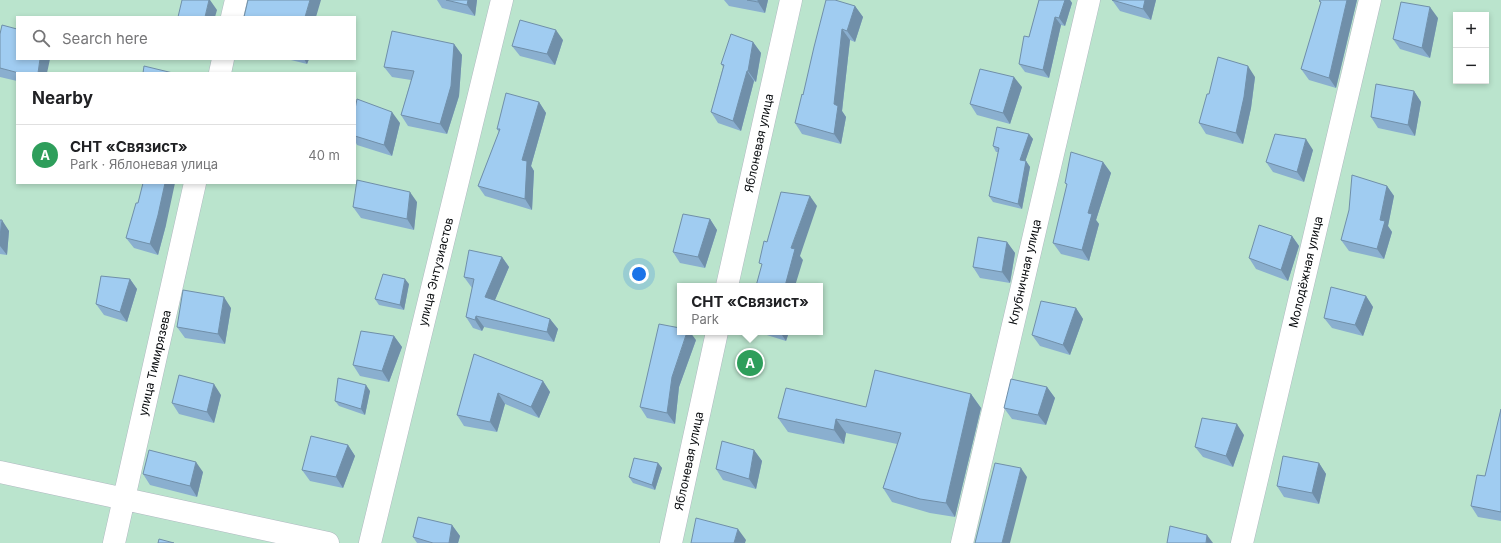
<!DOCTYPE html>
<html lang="en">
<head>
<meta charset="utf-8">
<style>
  :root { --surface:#fff; --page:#f2f2f2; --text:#202124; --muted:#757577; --line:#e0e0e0; --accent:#9b7320 }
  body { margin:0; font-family:Inter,sans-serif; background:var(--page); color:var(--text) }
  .controls { position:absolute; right:12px; top:12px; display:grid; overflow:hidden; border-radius:0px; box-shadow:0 2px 6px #0003 }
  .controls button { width:36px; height:36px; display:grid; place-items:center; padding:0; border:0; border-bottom:1px solid var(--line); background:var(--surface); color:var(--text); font:20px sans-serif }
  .you { position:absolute; left:639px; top:274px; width:14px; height:14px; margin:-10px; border:3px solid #fff; border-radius:50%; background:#1a73e8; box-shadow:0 0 0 6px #1a73e833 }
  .badge { display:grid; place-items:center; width:26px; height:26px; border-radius:50%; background:var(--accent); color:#fff; font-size:13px; font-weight:700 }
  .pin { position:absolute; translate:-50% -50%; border:2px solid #fff; box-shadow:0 1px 4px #0006 }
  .popup { position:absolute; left:677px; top:283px; width:146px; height:52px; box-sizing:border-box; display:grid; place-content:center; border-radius:0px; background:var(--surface); filter:drop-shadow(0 1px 3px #0005); font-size:13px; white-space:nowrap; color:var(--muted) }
  .popup b { font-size:15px; color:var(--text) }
  .popup::after { content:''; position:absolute; left:50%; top:100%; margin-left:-8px; border:8px solid transparent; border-top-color:var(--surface) }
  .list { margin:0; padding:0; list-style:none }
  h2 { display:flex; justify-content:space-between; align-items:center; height:52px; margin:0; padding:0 16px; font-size:17px }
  h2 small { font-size:13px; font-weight:400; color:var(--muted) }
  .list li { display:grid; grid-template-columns:26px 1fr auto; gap:12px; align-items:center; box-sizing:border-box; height:60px; padding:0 16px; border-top:1px solid var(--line) }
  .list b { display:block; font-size:15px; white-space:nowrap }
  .list p { margin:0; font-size:13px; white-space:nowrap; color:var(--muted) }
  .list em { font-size:13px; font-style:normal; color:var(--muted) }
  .icon { flex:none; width:22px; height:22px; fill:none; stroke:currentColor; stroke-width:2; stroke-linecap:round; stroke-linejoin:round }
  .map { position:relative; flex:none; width:1501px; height:543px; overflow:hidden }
  .search { position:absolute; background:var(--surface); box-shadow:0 2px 6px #0003; left:16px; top:16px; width:340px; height:44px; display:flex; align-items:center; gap:10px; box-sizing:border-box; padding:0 14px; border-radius:0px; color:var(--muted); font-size:15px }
  .panel { position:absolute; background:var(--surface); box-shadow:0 2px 6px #0003; left:16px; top:72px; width:340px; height:112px; border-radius:0px }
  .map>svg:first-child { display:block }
  .green { fill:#bae4cd; fill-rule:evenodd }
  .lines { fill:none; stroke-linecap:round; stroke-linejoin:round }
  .minor-casing { stroke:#b0b9c1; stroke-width:23 }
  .minor { stroke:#fff; stroke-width:22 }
  .wall { fill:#8aafcf }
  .shaded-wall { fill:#708fa9 }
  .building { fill:#a0ccf1; stroke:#708fa9 }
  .labels { text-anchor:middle; stroke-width:3; stroke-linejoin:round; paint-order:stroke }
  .street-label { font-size:12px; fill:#090c0f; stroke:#fff }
</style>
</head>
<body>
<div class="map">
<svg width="1501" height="543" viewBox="0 0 1501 543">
  <rect width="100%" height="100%" fill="#ecf6ff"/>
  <path class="green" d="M0 0H1501V543H0ZM1456 15H1486V81H1456ZM17 17H355V59H17ZM17 73H355V183H17ZM680 286H820V332H680Z"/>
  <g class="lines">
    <defs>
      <path id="minor" d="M232 17 236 0
        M220 73 223 59
        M727 286 791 0
        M0 472 328 543
        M114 543 195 183
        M370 543 502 0
        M671 543 717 332
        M962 543 1089 0
        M1242 543 1370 0"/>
    </defs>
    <use href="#minor" class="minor-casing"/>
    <use href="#minor" class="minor"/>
  </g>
  <path class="wall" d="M437 0H477L475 16 442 8Z
    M724 0H768L765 13 729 6Z
    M1039 0H1070L1072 3 1065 26 1061 25 1049 78 1025 72 1019 64 1029 37Z
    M1112 0H1156L1151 20 1120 11Z
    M1357 0 1336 88 1309 80 1301 69 1321 3 1319 1Z
    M855 6 863 17 855 42 850 40 842 111 846 117 841 144 802 134 795 123 803 95Z
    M1438 18 1430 58 1400 49 1393 39Z
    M0 34 47 73H17V81L0 77Z
    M563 40 555 65 520 56 512 46Z
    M753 42 761 53 756 82 754 81 741 131 718 123 711 112 723 67 721 64Z
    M454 44 462 55 459 96 447 134 408 126 401 115 411 80 392 77 384 67Z
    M287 59H309L307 64Z
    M1255 77 1251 108 1243 144 1206 134 1199 123 1209 94Z
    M1022 87 1010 124 977 115 970 104Z
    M1414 91 1421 102 1415 136 1378 128 1371 117Z
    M539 102 546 113 531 166 534 171 532 210 485 196 478 186 499 132 497 129Z
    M355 109 400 123 392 156 357 145 355 141Z
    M1029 134 1033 139 1025 161H1026L1030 167 1022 209 993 202 989 196 998 152H996L993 146Z
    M1313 150 1304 182 1273 172 1266 162Z
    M1103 162 1111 173 1096 220 1099 224 1089 261 1061 254 1053 243 1067 185 1065 183Z
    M1387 186 1394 196 1388 226 1392 232 1384 259 1349 251 1341 240Z
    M417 202 414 230 361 218 353 207Z
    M710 219 717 230 705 268 680 263 673 252Z
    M0 220 9 231 7 255 0 254Z
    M166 225 158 255 134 248 126 238Z
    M1292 236 1299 246 1288 281 1256 269 1249 258Z
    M1007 242 1015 253 1010 283 980 278 973 267Z
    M502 257 509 267 495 300 550 319 558 329 554 342 484 327 482 331 473 328 466 317 472 288 464 277Z
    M130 279 137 289 127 322 104 315 96 304Z
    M409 284 404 310 379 305 375 299Z
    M1366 296 1373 307 1363 336 1332 328 1324 318Z
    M231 308 225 344 185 338 177 327Z
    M1076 308 1083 319 1070 355 1040 346 1032 335Z
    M757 332H789L786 341Z
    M394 336 402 347 389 382 360 376 353 365Z
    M696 340 679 387 675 424 647 418 640 407Z
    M474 354 543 381 550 392 539 418 505 404 497 432 464 426 457 415Z
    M1047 387 1055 398 1046 425 1012 419 1004 408Z
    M370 391 365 415 339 406 335 401Z
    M971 394 981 408 955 517 930 513 892 502 883 488 897 444 846 433 844 444 788 432 778 418Z
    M221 395 214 423 179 414 172 403Z
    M1501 409V521L1478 517 1471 506 1485 476Z
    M1244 435 1233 467 1203 457 1195 447Z
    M348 445 355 456 343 488 310 481 302 470Z
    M754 450 762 461 756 489 723 480 716 469Z
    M658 463 662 468 655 490 633 483 629 477Z
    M1319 463 1326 474 1319 504 1284 497 1277 486Z
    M203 472 197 497 150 485 143 474Z
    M452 525 460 536 458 543H417L413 537Z"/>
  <path class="shaded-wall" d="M209 0H210L217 10 215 17H205Z
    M310 0H321L316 17H305Z
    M468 0H477L475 16 467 5Z
    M758 0H768L765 13 758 2Z
    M1065 0H1070L1072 3 1065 26 1059 18Z
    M1145 0H1156L1151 20 1143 9Z
    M1347 0H1357L1336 88 1329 78Z
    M855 6 863 17 855 42 847 31Z
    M1430 7 1438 18 1430 58 1422 48Z
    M1055 17 1061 25 1049 78 1043 70Z
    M842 29 850 40 842 111 846 117 841 144 834 134V104Z
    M556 30 563 40 555 65 547 54Z
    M753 42 761 53 756 82 748 71Z
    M454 44 462 55 459 96 447 134 440 124Z
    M40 59H50L47 73H38Z
    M304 59H309L307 64Z
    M1248 66 1255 77 1251 108 1243 144 1236 133Z
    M747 71 754 81 741 131 733 121Z
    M1014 77 1022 87 1010 124 1003 113Z
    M1414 91 1421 102 1415 136 1408 125Z
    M539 102 546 113 531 166 534 171 532 210 525 199 522 160Z
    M392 112 400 123 392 156 384 145Z
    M1029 134 1033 139 1024 165 1020 160Z
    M1306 139 1313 150 1304 182 1297 172Z
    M1026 161 1030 167 1022 209 1018 204Z
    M1103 162 1111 173 1096 220 1099 224 1089 261 1082 250 1088 213Z
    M165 183H175L166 225 158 255 150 244Z
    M1387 186 1394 196 1388 226 1392 232 1384 259 1377 249 1380 220Z
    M410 192 417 202 414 230 407 219Z
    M810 196 817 206 800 256 803 260 795 286H785L791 248Z
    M710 219 717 230 705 268 698 257Z
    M2 220 9 231 7 255 0 246V236Z
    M1292 236 1299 246 1288 281 1281 270Z
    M1007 242 1015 253 1010 283 1002 272Z
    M502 257 509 267 492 307 485 297Z
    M130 279 137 289 127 322 120 312Z
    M405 279 409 284 404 310 400 305Z
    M1366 296 1373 307 1363 336 1355 325Z
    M224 297 231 308 225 344 218 334Z
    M1076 308 1083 319 1070 355 1063 345Z
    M476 316 484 327 482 331 475 320Z
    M550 319 558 329 554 342 547 332Z
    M687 332H690L696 340 679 387 675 424 667 413 672 377Z
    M780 332H789L786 341Z
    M394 336 402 347 389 382 382 371Z
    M543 381 550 392 539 418 531 407Z
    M214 384 221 395 214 423 207 412Z
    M366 385 370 391 365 415 361 409Z
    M1047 387 1055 398 1046 425 1038 415Z
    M498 393 505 404 497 432 490 422Z
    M971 394 981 408 955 517 946 503Z
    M836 419 846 433 844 444 834 430Z
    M1237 424 1244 435 1233 467 1226 456Z
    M348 445 355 456 343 488 336 477Z
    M754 450 762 461 756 489 749 479Z
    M196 462 203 472 197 497 190 486Z
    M658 463 662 468 655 490 652 485Z
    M1319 463 1326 474 1319 504 1312 493Z
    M1021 468 1027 477 1010 543H1002Z
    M452 525 460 536 458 543H449Z
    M738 529 746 540 745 543H734Z
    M1207 535 1213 543H1206Z"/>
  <path class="building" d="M182 0H209L205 17H178Z
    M248 0H310L305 17H244Z
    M446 0H468L467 5Z
    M747 0H758V2Z
    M826 0H835L855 6 847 31 842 29 834 104 838 106 834 134 795 123 802 94 803 95 814 47Z
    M1039 0H1065L1059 18 1055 17 1043 70 1019 64 1024 36 1029 37Z
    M1112 0H1145L1143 9Z
    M1320 0H1347L1329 78 1301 69 1321 2 1319 1Z
    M1401 2 1430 7 1422 48 1393 39Z
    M520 20 556 30 547 54 512 46Z
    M2 25 17 29V59H40L38 73H19L0 68V34Z
    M392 31 454 44 451 86 440 124 401 115 414 71 384 67Z
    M731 34 753 42 748 71H747L733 121 711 112 724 65 721 64Z
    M1218 57 1248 66 1244 97 1236 133 1199 123 1207 94H1209Z
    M144 66 173 73H143Z
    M980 69 1014 77 1003 113 970 104Z
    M1376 84 1414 91 1408 125 1371 117Z
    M506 93 539 102 522 160 527 161 525 199 478 186 500 129H497Z
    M357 99 392 112 384 145 355 136V109Z
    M997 127 1029 134 1020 160 1026 161 1018 204 989 196 999 148 993 146Z
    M1275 134 1306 139 1297 172 1266 162Z
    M1071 152 1103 162 1088 213 1092 214 1082 250 1053 243 1067 184 1065 183Z
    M1352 175 1387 186 1380 220 1385 221 1377 249 1341 240 1349 210Z
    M357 180 410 192 407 219 353 207Z
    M143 183H165L158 215 150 244 126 238 136 203H138Z
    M781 192 810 196 791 248 795 249 785 286H756L762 264 759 263 764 241 767 242Z
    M683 214 710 219 698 257 673 252Z
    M0 220H2L0 236Z
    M1259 225 1292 236 1281 270 1249 258Z
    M978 237 1007 242 1002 272 973 267Z
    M469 250 502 257 485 297 550 319 547 332 476 316 475 320 466 317 474 279 464 277Z
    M383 274 405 279 400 305 375 299Z
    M101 276 130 279 120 312 96 304Z
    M1331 287 1366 296 1355 325 1324 318Z
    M183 290 224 297 218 334 177 327Z
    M1041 301 1076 308 1063 345 1032 335Z
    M659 324 680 328V332H687L672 377 667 413 640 407Z
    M361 331 394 336 382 371 353 365Z
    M474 354 543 381 531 407 498 393 490 422 457 415Z
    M875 370 971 394 946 503 920 499 883 488 901 433 836 419 834 430 778 418 786 388 866 407Z
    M179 375 214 384 207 412 172 403Z
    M338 378 366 385 361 409 335 401Z
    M1011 379 1047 387 1038 415 1004 408Z
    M1501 409V512L1471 506 1477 475 1485 476Z
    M1202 418 1237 424 1226 456 1195 447Z
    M311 436 348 445 336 477 302 470Z
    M722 441 754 450 749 479 716 469Z
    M149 450 196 462 190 486 143 474Z
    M1283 456 1319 463 1312 493 1277 486Z
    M634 458 658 463 652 485 629 477Z
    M995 463 1021 468 1002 543H975Z
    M418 517 452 525 449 543H433L413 537Z
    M696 518 738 529 734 543H691Z
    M1170 526 1207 535 1206 543H1167Z
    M159 539 174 543H158Z"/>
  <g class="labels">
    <g class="street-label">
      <text transform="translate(759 143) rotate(-78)" y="4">Яблоневая улица</text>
      <text transform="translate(436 272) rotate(-76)" y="4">улица Энтузиастов</text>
      <text transform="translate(1025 272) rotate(-77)" y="4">Клубничная улица</text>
      <text transform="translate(1306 272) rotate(-77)" y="4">Молодёжная улица</text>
      <text transform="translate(155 363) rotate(-77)" y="4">улица Тимирязева</text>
      <text transform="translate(689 461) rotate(-78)" y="4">Яблоневая улица</text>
    </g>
  </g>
</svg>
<div class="controls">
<button>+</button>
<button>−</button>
</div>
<div class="you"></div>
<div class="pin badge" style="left:750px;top:363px;background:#2e9e5b">A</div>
<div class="popup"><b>СНТ «Связист»</b>Park</div>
<div class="search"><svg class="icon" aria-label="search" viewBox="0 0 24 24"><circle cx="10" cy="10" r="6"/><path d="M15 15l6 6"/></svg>Search here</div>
<section class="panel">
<h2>Nearby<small></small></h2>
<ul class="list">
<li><span class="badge" style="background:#2e9e5b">A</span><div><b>СНТ «Связист»</b><p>Park · Яблоневая улица</p></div><em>40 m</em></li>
</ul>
</section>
</div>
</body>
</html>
